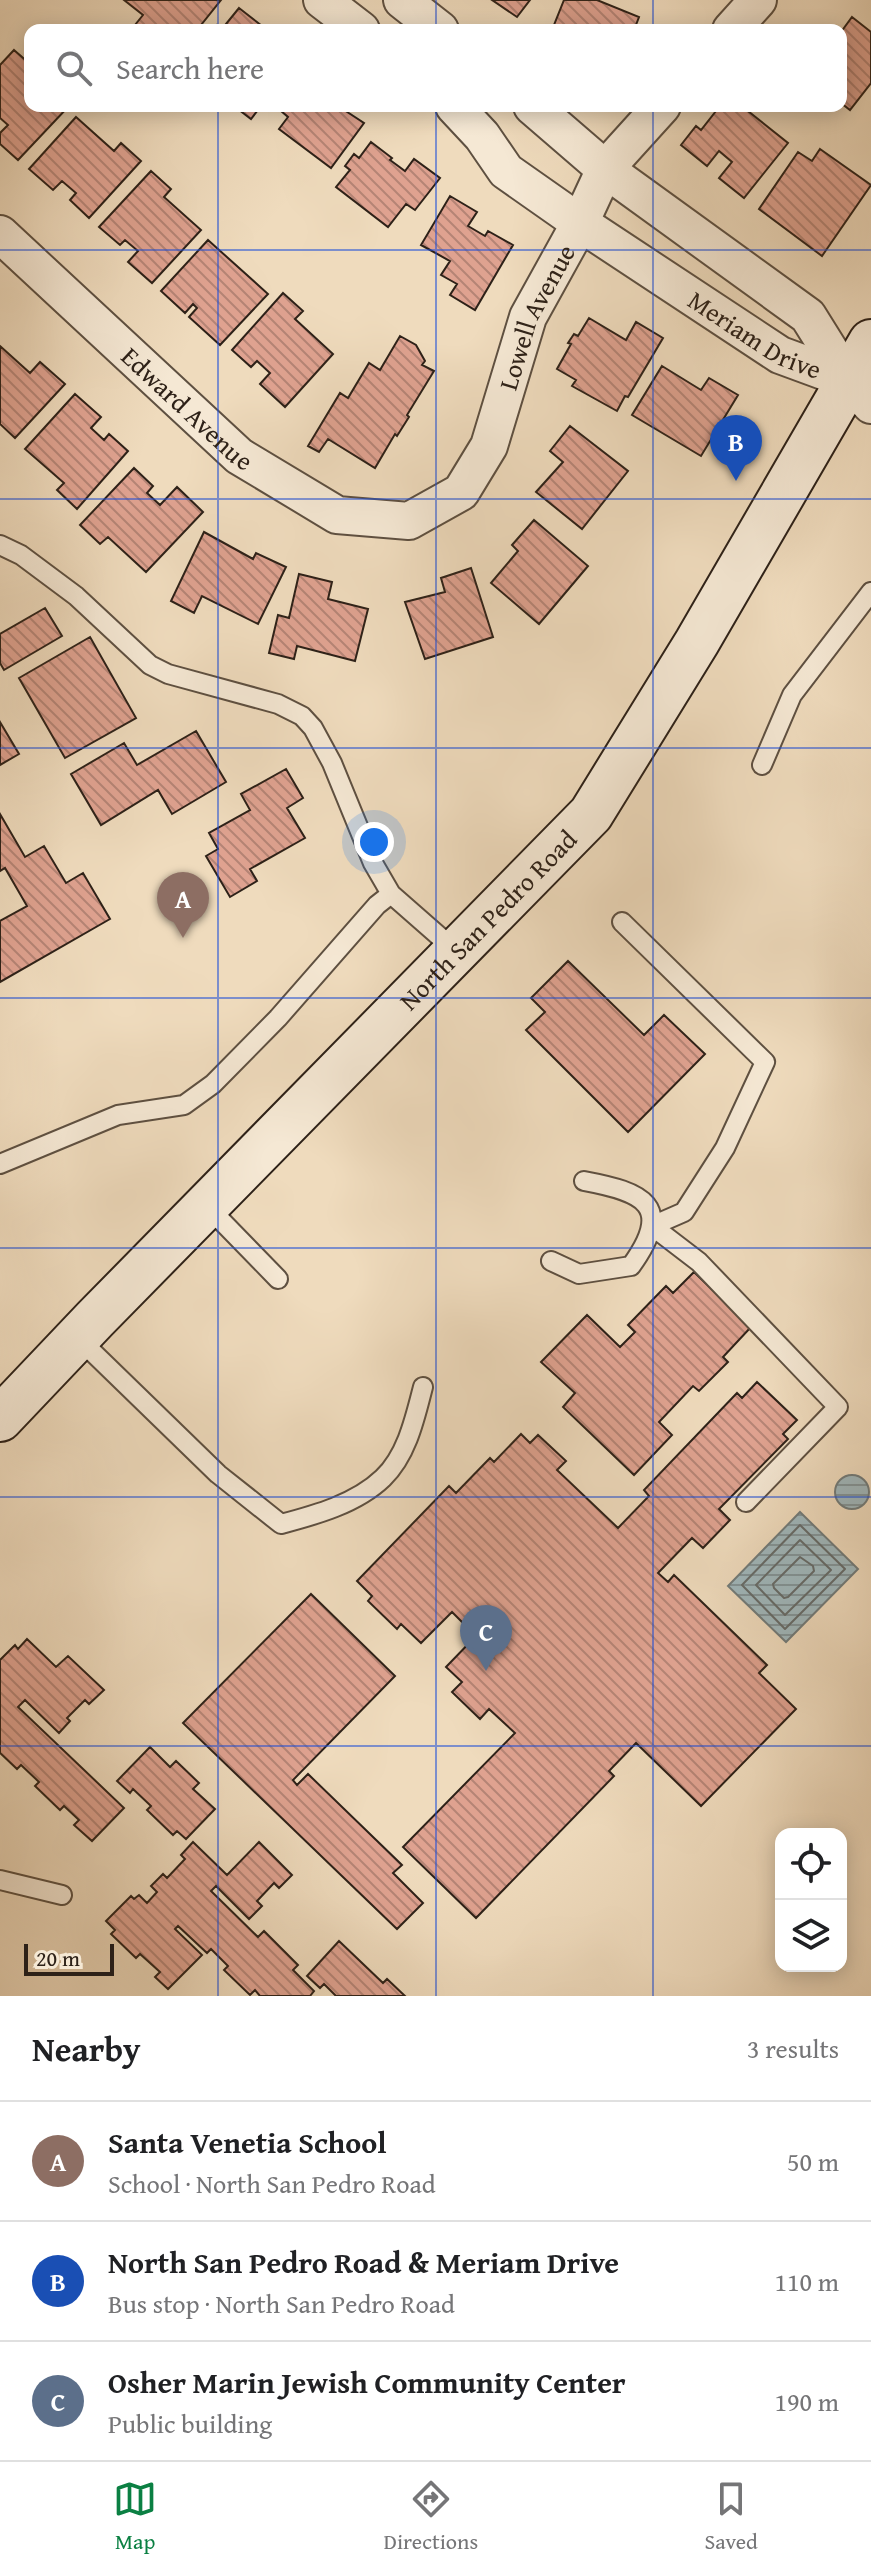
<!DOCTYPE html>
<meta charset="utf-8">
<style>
body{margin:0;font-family:"Gentium Book Plus",serif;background:#f6f6f6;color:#202124}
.controls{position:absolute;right:24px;bottom:24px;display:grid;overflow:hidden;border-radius:16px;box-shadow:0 4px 20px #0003}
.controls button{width:72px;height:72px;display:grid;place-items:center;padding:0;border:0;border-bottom:2px solid #e0e0e0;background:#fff;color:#202124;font:40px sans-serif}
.scale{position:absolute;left:24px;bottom:20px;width:90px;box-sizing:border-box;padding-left:8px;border:4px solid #2d2118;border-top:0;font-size:22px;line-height:28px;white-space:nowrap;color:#2d2118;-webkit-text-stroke:6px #f5e8d4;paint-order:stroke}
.you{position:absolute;left:374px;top:842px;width:28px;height:28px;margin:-20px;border:6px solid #fff;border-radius:50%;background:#1a73e8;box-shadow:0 0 0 12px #1a73e833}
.badge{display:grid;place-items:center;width:52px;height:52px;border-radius:50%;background:#0b8043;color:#fff;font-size:26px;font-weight:700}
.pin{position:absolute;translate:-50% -66px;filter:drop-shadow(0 2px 4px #0008)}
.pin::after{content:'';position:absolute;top:42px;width:28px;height:24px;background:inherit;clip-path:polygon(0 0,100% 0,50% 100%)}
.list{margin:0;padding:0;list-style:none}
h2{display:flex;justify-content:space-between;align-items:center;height:104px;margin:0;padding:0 32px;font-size:34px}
h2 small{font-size:26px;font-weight:400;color:#757577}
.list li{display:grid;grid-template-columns:52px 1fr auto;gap:24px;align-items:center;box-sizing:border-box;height:120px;padding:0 32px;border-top:2px solid #e0e0e0}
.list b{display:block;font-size:30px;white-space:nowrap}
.list p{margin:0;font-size:26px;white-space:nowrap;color:#757577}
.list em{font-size:26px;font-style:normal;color:#757577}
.icon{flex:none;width:44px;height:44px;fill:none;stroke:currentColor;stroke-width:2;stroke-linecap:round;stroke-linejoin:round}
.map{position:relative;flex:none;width:871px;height:1996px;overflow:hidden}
.search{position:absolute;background:#fff;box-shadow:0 4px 20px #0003;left:24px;right:24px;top:24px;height:88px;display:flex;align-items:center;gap:20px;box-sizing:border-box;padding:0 28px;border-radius:16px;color:#757577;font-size:30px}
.sheet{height:464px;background:#fff}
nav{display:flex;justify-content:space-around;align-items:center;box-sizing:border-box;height:112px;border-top:2px solid #e0e0e0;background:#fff;font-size:22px;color:#757577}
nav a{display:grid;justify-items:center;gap:4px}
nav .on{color:#0b8043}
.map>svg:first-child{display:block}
.water{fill:url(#water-rules);stroke:#727c7b;stroke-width:2}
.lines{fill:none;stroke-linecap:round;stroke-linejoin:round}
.shore{stroke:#666c6a;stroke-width:2}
.building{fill:url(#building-back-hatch);stroke:#2d2118;stroke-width:2}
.lane-casing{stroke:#5e5041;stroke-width:22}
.street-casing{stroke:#5e5041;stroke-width:40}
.secondary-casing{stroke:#2d2118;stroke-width:48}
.lane{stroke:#f5e8d4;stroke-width:18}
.street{stroke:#f5e8d4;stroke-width:36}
.secondary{stroke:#f5e8d4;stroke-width:44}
.grid{fill:none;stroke:#1d4ed8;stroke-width:2;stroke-opacity:0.55}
.labels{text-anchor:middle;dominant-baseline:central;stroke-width:7;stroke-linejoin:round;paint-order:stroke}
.street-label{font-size:26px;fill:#2d2118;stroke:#f5e8d4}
</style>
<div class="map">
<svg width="871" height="1996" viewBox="0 0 871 1996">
<defs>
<pattern id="water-rules" width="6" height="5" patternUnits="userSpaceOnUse" patternTransform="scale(2)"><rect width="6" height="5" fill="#a0b8bd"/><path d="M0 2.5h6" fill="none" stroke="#839599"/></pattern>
<pattern id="building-back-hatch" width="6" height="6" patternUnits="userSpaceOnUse" patternTransform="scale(2)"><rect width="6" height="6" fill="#dfa290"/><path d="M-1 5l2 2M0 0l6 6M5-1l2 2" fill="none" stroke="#b58475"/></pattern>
</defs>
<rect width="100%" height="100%" fill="#efdbbd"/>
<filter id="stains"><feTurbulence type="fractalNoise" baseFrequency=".0025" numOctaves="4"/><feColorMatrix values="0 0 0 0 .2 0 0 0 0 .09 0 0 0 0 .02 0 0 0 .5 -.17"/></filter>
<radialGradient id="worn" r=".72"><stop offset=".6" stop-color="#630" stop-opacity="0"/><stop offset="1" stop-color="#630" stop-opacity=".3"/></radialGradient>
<path class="water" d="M835 1492a17 17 0 1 1 34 0a17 17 0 1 1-34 0Z
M800,1512l58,57 -72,73 -58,-56z"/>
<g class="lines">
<path class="shore" d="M800,1525l45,44 -60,60 -43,-44z
M800,1540l31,30 -46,45 -29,-30z
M800,1557l13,9 1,5 -26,26 -4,1 -10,-10 -1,-4z"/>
</g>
<path class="building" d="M124,0h97l-24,30h-66l12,-15z
M492,0h38l-13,17z
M564,0h33l42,17 -5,13h-82z
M239,8l27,21 -53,1 4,-5 5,4z
M852,17l19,15v51l-21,27 -9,-7v-71z
M14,50l16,14v42h39l-51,54 -18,-16v-11l8,-8 -8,-7v-53z
M234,106h27l-10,13z
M283,106h55l26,17 -33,45 -52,-39 9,-12 -8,-7z
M720,106h32l-4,5 40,32 -44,55 -25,-20 13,-16 -13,-11 -12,15 -26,-21 15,-19 5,4z
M76,117l38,34 7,-8 20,18 -52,57 -19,-18 6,-7 -14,-12 -9,9 -24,-21z
M371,142l21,16 -2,2 15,11 9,-12 26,19 -25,32 -9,-6 -18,23 -52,-40 14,-17 -5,-4 9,-12 5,4z
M820,149l51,36 -49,71 -63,-47 39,-57 14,9z
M151,171l20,18 -7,8 37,33 -49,53 -24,-21 10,-11 -13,-11 -5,5 -21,-18z
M450,196l27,16 -9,14 17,10 3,-5 25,14 -38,65 -25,-15 7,-11 -16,-9 9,-14 -29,-16z
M208,240l60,54 -48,51 -31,-28 8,-9 -4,-4 -8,9 -24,-22z
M283,293l20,18 -8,8 38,35 -48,53 -25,-23 10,-11 -13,-12 -6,6 -19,-17z
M589,318l37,22 10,-18 27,16 -35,59 -3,-1 -8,15 -45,-25 4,-6 -19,-11 14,-25 -3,-1 6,-9 4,2z
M400,336l16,9 9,16 -3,4 12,6 -27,44 2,2 -12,19 -2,-2 -20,34 -47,-29 -9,13 -11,-6 32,-53 8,5 21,-35 11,7z
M0,346l30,27 10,-11 25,22 -50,54 -15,-14z
M662,366l39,24 8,-12 29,17 -37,61 -69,-41z
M75,394l26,23 -10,11 13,12 5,-6 19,17 -51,58 -20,-19 7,-7 -39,-34z
M570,426l58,45 -46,58 -46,-37 27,-30 -13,-11z
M134,468l19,18 -6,7 13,12 17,-18 26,25 -57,60 -38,-35 -8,7 -20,-19z
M534,520l54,46 -49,58 -48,-41 27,-32 -6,-6z
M204,532l49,27 3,-6 30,14 -28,57 -56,-28 -8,17 -23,-12z
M471,568l22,69 -68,22 -20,-57 40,-10 -4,-14z
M299,574l33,8 -4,17 40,10 -13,52 -58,-15 -3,13 -25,-6 9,-38 11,3z
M45,608l17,28 -58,34 -4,-7v-29z
M90,637l46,81 -71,40 -46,-80z
M0,722l19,32 -19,11z
M196,731l30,51 -54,32 -14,-24 -57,35 -30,-51 53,-31 13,22z
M286,769l17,29 -16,10 18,30 -55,31 7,12 -27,16 -24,-41 12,-7 -9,-16 41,-23 -9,-16z
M0,814l25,43 19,-11 22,37 17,-10 27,46 -110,63v-61l27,-15 -22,-38 -5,3z
M568,961l76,74 20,-20 41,39 -77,78 -102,-102 19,-18 -14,-14z
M694,1272l57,55 -28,30 5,5 -29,29 -6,-5 -34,36 13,13 -38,40 -71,-68 12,-14 -34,-31 46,-47 33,32 15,-15 -7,-7 38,-39 7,7z
M757,1382l40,38 -14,14 5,5 -69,70 11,11 -27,28 -11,-10 -34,35 10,9 6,-7 93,90 -8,8 37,36 -95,97 -65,-63 -27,28 5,5 -138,142 -73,-71 112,-114 -26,-24 -9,10 -28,-27 10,-10 -16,-15 30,-31 -24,-24 -31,31 -20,-19 -4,5 -29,-28 4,-5 -15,-15 92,-95 7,7 34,-35 4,4 27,-28 9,9 8,-8 28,26 -9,9 61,58 31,-32 -5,-6 93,-97 5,5z
M311,1594l84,82 -102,104 4,5 11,-11 94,91 -9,8 30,30 -26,26 -214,-206z
M27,1639l29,28 12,-11 36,34 -15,14 -4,-4 -18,18 3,3 -11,12 -34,-33 -7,7 106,101 -32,33 -18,-16 5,-5 -15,-14 -4,4 -25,-24 4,-4 -18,-17 -4,4 -17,-16v-93l15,-15 3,4z
M150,1747l20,20 6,-6 23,22 -6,6 22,20 -29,30 -9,-8 -4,4 -26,-25 4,-4 -18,-17 -3,4 -13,-12z
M193,1842l34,33 32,-33 33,33 -13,13 -5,-5 -17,18 5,5 -13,13 -33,-33 -5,5 47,46 6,-6 34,34 -5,5 21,21 -4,5h-50l-5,-6 -5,5 -26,-25 4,-4 -17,-17 -4,4 -29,-27 -3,3 27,26 -34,34 -13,-12 5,-5 -20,-18 -4,4 -25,-24 4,-4 -9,-9 25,-25 3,3 5,-4 8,8 10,-11 -6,-6 12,-12 4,4 18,-19 -4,-4z
M339,1941l44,42 4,-4 18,17h-69l-12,-12 -4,4 -13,-12z"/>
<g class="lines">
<g class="lane-casing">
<path id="lane" d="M0,545l21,10 55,41 74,69 18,9 110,30 24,12 11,12 19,35 41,100 18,31 65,57
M762,765l30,-70 79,-103
M622,922l143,140 -40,86 -41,64 -32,14 47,36 139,145 -92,95
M0,1164l118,-49 66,-10 29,-21 65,-66 99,-113 14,-11
M206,1205l72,74
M551,1261l28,13 52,-8c44,-61 12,-74 -47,-85
M77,1337l141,137 63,50c34,-9 75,-20 102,-46 24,-23 32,-60 40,-91
M0,1880l62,15"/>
</g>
<g class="street-casing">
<g id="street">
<path d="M322,0l39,30"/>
<path d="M402,0l38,30"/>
<path d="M731,30l27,-30"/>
<path id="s1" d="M454,106l28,30 24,35 74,52 200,132 68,25"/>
<path d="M532,106l73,63 203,147 40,64 23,25"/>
<path id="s2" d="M0,234l239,222 98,59 72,6 52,-29 28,-46 39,-129 52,-94 25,-54 57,-63"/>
</g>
</g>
<g class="secondary-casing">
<g id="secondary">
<path id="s3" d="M0,1419l95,-100 496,-505 106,-172 174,-300"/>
</g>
</g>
<use href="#lane" class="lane"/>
<use href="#street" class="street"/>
<use href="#secondary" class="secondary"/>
</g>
<path class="grid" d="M218,0v30M436,0v30M653,0v30M218,106v1890M436,106v1890M653,106v1890M0,250h871M0,499h871M0,748h871M0,998h871M0,1248h871M0,1497h871M0,1746h871"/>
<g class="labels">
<g class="street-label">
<text stroke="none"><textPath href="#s2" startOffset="764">Lowell Avenue</textPath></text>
<text stroke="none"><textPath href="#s1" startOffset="382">Meriam Drive</textPath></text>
<text stroke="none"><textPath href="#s2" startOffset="256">Edward Avenue</textPath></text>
<text stroke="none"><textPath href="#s3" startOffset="698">North San Pedro Road</textPath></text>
</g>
</g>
<rect width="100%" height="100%" filter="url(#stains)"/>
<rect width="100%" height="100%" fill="url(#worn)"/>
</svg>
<div class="controls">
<button><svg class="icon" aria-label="locate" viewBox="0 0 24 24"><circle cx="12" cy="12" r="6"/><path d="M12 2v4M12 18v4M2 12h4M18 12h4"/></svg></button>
<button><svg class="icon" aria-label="layers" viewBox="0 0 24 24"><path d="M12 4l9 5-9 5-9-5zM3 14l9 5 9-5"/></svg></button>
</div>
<div class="scale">20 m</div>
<div class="you"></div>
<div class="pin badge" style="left:183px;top:938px;background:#8d6e63">A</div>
<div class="pin badge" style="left:736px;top:481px;background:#1a4fb4">B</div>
<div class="pin badge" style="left:486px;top:1671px;background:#5c6f8a">C</div>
<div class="search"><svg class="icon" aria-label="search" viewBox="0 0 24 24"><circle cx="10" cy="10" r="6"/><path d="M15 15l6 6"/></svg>Search here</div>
</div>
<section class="sheet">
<h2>Nearby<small>3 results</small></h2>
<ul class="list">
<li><span class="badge" style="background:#8d6e63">A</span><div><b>Santa Venetia School</b><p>School · North San Pedro Road</p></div><em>50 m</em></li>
<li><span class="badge" style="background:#1a4fb4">B</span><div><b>North San Pedro Road &amp; Meriam Drive</b><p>Bus stop · North San Pedro Road</p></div><em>110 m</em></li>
<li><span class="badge" style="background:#5c6f8a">C</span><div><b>Osher Marin Jewish Community Center</b><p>Public building</p></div><em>190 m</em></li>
</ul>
</section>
<nav>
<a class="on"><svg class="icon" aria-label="map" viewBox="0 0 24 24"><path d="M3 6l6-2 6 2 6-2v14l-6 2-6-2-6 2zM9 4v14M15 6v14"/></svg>Map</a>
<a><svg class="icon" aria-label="directions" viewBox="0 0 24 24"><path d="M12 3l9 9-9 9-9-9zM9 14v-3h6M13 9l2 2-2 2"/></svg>Directions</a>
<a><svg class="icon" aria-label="saved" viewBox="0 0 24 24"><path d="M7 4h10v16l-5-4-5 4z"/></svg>Saved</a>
</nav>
